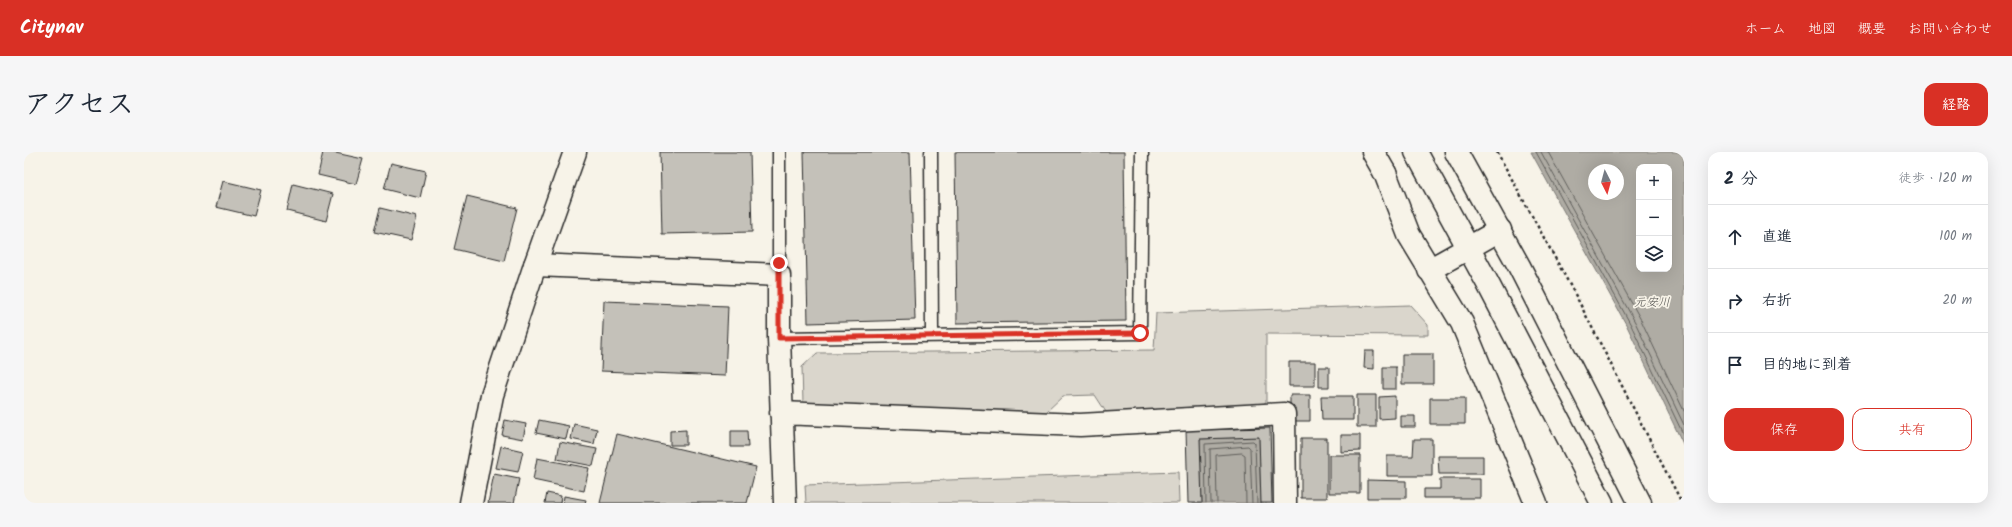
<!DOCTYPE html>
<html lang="ja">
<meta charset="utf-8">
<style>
body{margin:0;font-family:Kalam,"Klee One",sans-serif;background:#f6f6f7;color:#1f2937}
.controls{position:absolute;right:12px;top:12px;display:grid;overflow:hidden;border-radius:8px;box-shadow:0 4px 16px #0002}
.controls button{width:36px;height:36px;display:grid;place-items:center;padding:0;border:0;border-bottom:1px solid #e0e1e3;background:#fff;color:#1f2937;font:20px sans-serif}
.compass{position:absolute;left:1564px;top:12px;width:36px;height:36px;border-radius:50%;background:#fff;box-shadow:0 4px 16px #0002;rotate:174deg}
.stop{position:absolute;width:12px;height:12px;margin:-9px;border:3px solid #d93025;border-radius:50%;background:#fff}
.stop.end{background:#d93025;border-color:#fff;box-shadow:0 1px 4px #0008}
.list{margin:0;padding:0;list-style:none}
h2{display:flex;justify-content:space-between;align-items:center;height:52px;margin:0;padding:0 16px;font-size:17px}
h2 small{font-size:13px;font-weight:400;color:#747a83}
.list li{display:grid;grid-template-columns:26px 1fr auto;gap:12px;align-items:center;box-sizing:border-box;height:64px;padding:0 16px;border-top:1px solid #e0e1e3}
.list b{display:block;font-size:15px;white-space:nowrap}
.list em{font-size:13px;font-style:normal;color:#747a83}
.actions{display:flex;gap:8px;padding:12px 16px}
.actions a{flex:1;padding:9px 0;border:1px solid #d93025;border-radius:12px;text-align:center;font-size:14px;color:#d93025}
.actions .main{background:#d93025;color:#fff}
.icon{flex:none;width:22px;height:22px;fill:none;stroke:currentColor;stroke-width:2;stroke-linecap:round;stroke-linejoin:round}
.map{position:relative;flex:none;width:1660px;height:351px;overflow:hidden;border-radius:12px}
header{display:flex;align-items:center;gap:24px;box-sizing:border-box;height:56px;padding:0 20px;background:#d93025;color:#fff}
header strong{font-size:19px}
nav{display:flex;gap:22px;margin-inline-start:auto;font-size:14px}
.intro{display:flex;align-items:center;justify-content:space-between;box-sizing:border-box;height:96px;padding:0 24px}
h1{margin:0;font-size:28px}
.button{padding:10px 18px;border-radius:12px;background:#d93025;color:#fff;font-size:14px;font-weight:700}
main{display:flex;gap:24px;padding:0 24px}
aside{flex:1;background:#fff;border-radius:12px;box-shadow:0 4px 16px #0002}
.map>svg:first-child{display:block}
.green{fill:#dad6cc;stroke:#82807c}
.water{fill:#afaca4;stroke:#7a7874;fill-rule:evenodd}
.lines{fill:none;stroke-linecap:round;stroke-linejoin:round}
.shore{stroke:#605f5b;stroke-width:1}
.building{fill:#c4c1b9;stroke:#2b2b2b}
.service-casing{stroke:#2b2b2b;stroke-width:15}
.minor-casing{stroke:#2b2b2b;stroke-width:25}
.tertiary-casing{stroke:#2b2b2b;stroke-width:25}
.path{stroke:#2b2b2b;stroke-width:2.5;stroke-dasharray:3 3;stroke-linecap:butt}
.service{stroke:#f7f3e8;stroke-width:12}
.minor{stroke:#f7f3e8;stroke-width:22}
.tertiary{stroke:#f7f3e8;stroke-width:22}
.route{stroke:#d93025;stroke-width:5}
.labels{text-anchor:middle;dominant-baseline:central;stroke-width:3.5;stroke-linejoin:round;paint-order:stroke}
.water-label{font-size:12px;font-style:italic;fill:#53524f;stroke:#f7f3e8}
</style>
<header>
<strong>Citynav</strong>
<nav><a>ホーム</a><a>地図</a><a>概要</a><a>お問い合わせ</a></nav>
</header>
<div class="intro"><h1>アクセス</h1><a class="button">経路</a></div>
<main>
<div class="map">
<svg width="1660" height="351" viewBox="0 0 1660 351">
<rect width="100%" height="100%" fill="#f7f3e8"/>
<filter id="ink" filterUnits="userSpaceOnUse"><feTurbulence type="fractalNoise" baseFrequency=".025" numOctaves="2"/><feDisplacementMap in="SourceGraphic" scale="8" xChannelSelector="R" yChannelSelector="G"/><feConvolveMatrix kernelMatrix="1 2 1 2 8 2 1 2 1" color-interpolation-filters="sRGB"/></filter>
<g filter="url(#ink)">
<path class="green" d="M1386,153l18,20v10l-162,-1v68l-10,6 -150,4 -11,-17 -32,1 -17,16 -234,-3 -9,-6 -1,-36 15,-14 337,-3 2,-37z
M1154,320l1,31h-373l-1,-18z"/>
<path class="water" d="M1507,0h153v294l-57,-120zM1615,15h30v102h-30zM1570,18h24v24h-24z
M1235,285l2,66h-59l-2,-64z"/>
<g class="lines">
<path class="shore" d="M1512,0l95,173 53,111
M1517,0l94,170 49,103
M1524,0l93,168 43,91
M1182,351l-1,-59 48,-3 2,2 2,60
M1187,351l-1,-54 38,-3 2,2 2,55
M1193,351l-1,-48 26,-2 3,2 1,48"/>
</g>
<path class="building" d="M299,0h8l32,7 -7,25 -38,-9z
M636,0h90l2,80 -90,2z
M780,0h106l5,168 -107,3z
M931,0h169l2,169 -169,2z
M367,11l35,8 -6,27 -36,-9z
M199,29l38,9 -7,26 -38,-9z
M269,32l40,10 -7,27 -39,-10z
M443,44l50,12 -13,53 -50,-12z
M356,56l37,9 -6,23 -37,-8z
M580,149l124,5 -3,70 -124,-5z
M1341,199h9v18l-10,-1z
M1378,202h31v30h-31z
M1265,210h26v24h-26z
M1295,215h10v20h-10z
M1359,215h13v22h-13z
M1266,243h20v26h-20z
M1333,243h19v32h-19z
M1297,244h32v24h-31z
M1371,244v22l-16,1v-22z
M1406,246h35v26h-35z
M1377,264h14v11h-14z
M481,268l21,4 -3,15 -21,-4z
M515,268l30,6 -3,13 -30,-6z
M550,272l23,5 -3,15 -23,-5z
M1246,276l2,75h-11l-2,-66 -59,2 2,64h-14l-2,-73z
M662,278v15h-16v-14z
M707,279h16l1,16h-17z
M593,282l139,33 -9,36h-147z
M1317,283h19v16l-19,1z
M1277,286h26v60h-26z
M1390,287h18v37h-45v-20h26z
M536,290l37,7 -4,17 -36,-7z
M477,294l22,5 -5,21 -22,-4z
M1305,303h31v38h-31z
M1414,304h45v18h-44z
M513,306l52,10 -5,23 -51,-11z
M470,322l25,5 -5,24h-26z
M1416,327h40v19h-56v-9h16z
M1343,328l39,1v17h-39z
M523,341l14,3 -1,7h-15z
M540,344l22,4 -1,3h-22z"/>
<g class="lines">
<g class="service-casing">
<path id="service" d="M907,0l1,183
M755,123v-123
M755,186l361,-5 2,-181"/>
</g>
<g class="minor-casing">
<path id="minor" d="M1361,21l24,62 53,88 74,180
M511,113l244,10v63l6,165
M1405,118l71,-40
M757,261l299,12 204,-11 1,89"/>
</g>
<g class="tertiary-casing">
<path id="tertiary" d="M1349,0l12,21
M1392,0l71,130 115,221
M1432,0l63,114 121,237
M447,351l21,-108 43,-130 40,-113"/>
</g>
<path class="path" d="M1473,0l80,146 105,205"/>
<use href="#service" class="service"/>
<use href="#minor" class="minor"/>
<use href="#tertiary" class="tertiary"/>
</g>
</g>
<g class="lines" filter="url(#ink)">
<path class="route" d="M755,111v75l361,-5"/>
</g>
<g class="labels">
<g class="water-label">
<text x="1628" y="150">元安川</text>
</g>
</g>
</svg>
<div class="controls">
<button>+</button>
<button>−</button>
<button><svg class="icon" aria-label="layers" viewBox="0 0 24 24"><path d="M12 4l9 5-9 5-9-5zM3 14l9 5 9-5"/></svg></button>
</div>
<svg class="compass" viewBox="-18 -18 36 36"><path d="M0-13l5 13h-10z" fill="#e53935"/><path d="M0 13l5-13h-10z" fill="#747a83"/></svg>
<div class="stop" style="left:1116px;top:181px"></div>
<div class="stop end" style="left:755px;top:111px"></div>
</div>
<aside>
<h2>2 分<small>徒歩 · 120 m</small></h2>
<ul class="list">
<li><svg class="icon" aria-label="ahead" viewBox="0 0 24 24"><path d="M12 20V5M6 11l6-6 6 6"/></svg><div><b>直進</b></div><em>100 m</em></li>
<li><svg class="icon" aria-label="right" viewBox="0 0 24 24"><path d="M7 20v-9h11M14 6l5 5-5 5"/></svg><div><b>右折</b></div><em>20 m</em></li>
<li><svg class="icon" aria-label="arrive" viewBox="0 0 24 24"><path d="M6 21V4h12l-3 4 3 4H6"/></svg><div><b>目的地に到着</b></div></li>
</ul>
<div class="actions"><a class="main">保存</a><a>共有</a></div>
</aside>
</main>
